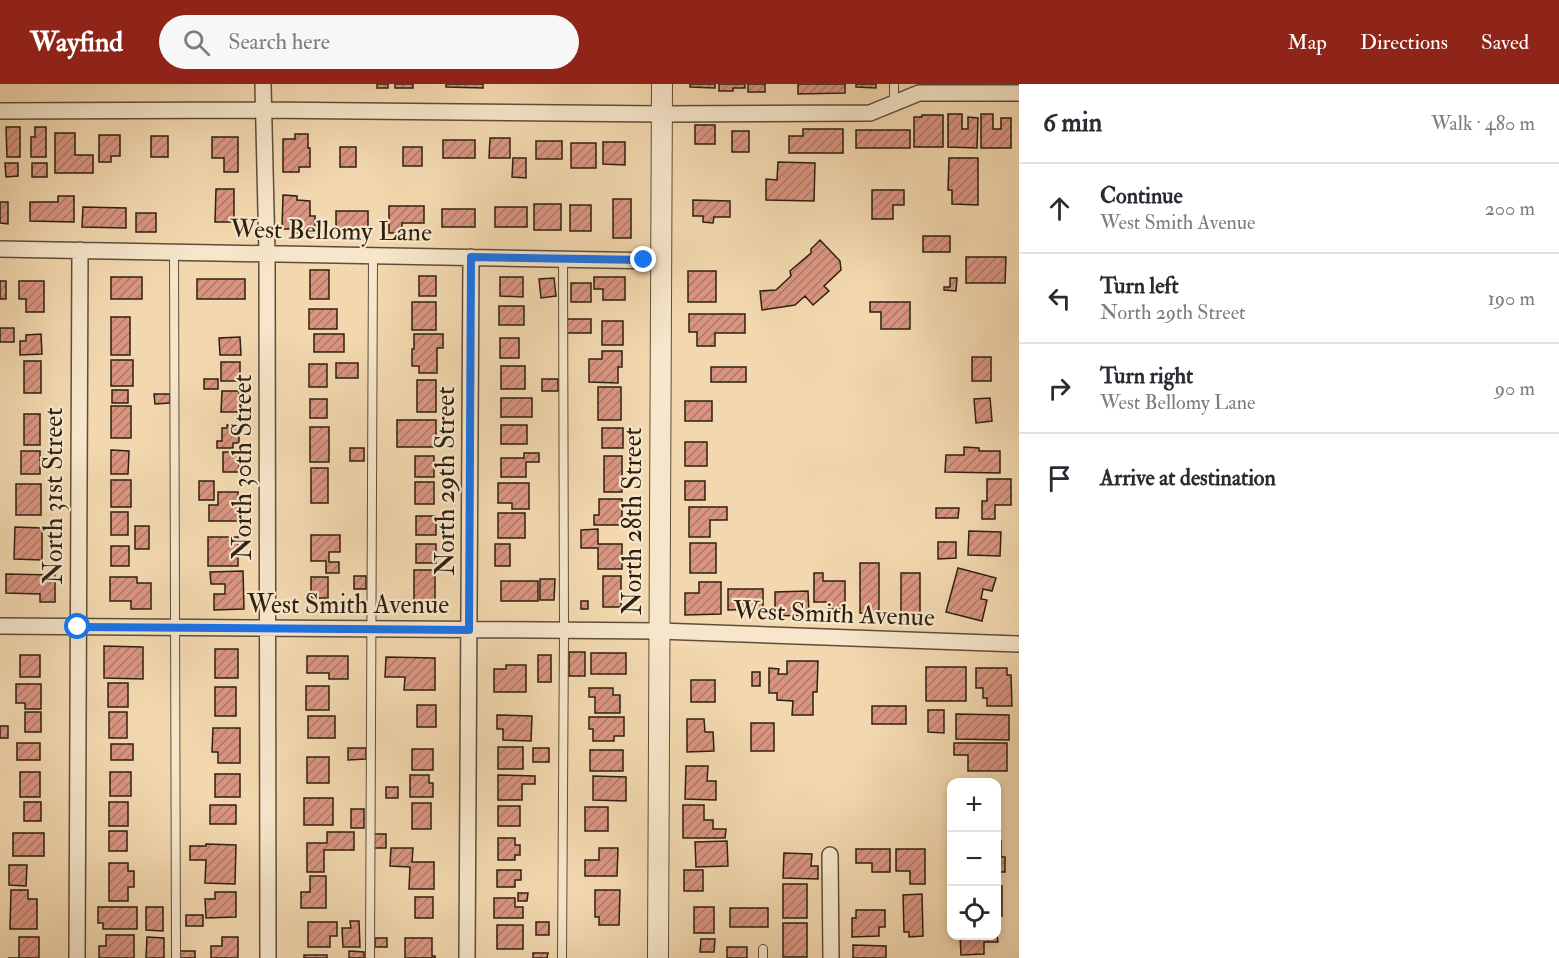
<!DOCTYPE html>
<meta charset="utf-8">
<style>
body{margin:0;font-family:"IM FELL Double Pica",serif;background:#f7f7f7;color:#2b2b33}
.controls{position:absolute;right:18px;bottom:18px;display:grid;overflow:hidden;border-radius:12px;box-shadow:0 3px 9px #0003}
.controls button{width:54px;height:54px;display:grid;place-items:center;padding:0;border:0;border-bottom:2px solid #e1e1e2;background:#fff;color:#2b2b33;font:30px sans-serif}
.stop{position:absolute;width:18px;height:18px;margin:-14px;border:4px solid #1a73e8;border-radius:50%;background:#fff}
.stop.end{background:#1a73e8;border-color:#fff;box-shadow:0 2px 6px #0008}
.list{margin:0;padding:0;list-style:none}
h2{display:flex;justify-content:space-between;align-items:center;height:78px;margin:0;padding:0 24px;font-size:26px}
h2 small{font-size:20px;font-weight:400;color:#7c7c81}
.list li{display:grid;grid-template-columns:39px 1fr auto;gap:18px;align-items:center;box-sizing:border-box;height:90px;padding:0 24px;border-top:2px solid #e1e1e2}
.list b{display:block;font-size:22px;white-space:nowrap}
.list p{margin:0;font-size:20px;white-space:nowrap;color:#7c7c81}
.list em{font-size:20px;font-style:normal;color:#7c7c81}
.icon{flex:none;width:33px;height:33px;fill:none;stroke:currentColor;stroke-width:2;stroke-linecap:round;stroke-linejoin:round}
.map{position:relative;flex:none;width:1019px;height:874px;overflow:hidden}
header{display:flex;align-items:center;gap:36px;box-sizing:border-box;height:84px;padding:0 30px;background:#8f2418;color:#fff}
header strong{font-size:28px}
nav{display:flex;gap:33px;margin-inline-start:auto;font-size:21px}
.search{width:420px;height:54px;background:#f7f7f7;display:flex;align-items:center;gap:15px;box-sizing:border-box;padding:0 21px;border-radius:33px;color:#7c7c81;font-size:22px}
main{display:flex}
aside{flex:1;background:#fff}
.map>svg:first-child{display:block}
.building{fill:url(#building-hatch);stroke:#2d2010;stroke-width:1.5}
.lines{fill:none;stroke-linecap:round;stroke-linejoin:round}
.service-casing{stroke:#5e4e38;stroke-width:10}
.minor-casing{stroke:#5e4e38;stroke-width:18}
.tertiary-casing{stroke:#5e4e38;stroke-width:22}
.service{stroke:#f7e6cb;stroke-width:8}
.minor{stroke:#f7e6cb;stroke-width:15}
.tertiary{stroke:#f7e6cb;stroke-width:20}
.route{stroke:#1a73e8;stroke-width:8}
.labels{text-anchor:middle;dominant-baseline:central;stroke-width:4.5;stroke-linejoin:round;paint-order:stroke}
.street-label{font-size:26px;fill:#2d2010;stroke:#f7e6cb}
</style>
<header>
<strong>Wayfind</strong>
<div class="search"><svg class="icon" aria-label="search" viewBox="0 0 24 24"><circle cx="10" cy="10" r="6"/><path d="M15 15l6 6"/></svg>Search here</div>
<nav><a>Map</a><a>Directions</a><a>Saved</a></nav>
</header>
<main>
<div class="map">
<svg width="1019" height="874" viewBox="0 0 1019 874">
<defs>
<pattern id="building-hatch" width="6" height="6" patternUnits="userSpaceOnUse" patternTransform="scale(1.5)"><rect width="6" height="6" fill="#da9581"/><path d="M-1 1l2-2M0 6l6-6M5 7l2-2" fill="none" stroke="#b17968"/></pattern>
</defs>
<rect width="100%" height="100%" fill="#f3d8af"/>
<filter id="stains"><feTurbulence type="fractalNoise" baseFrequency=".00333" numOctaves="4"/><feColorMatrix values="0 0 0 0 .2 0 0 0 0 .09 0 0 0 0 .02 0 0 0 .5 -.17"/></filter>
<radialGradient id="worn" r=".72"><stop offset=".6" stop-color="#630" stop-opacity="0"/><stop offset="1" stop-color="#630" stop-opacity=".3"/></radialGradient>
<path class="building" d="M377,0h11v4h-11z
M395,0h18v4h-18z
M446,0h37v4l-37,-1z
M690,0h25v4l-25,-1z
M719,0h26v4h-12v3h-14z
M748,0h17v8h-17z
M798,0h47v9l-47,1z
M856,0h20v4l-20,-1z
M948,30h14v15h6v-12l10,1 -1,30 -29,-1z
M981,30h12v15h8v-11h10v30h-30z
M922,31h21v32h-29v-30h8z
M695,41h20v19h-20z
M6,43h14v30h-13z
M35,43h11v30h-15v-20h4z
M803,45h40v24h-54v-17h14z
M856,46h54v18h-54z
M732,47h17v21h-17z
M55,49h20v22h18v18h-38z
M295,50h13v14h2v19h-11v5h-16v-33h12z
M99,51h21v21h-9v6h-12z
M151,52h17v21h-17z
M212,53h26v35h-14v-14h-12z
M490,54h20v20h-21z
M443,56h32v18h-32z
M536,57h26v18h-26z
M603,58h22v23l-22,-1z
M571,59h25v25h-25z
M340,63h16v20h-16z
M403,63h19v19h-19z
M513,74h13v20l-14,-1z
M949,74h29v47l-26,-1v-14h-4z
M778,78l37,1 -1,38 -48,-1v-21l11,1z
M5,79h13v13l-12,1z
M32,79h15v14h-15z
M216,105h18v33h-19z
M872,106h32v15h-11v14h-21z
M283,111l14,1v4l13,1v15h5v17h-21v-4h-12z
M58,112h16v26l-44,-1v-19h28z
M613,115h18v39h-18z
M693,116l37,1v16h-16l-1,6 -10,-1v-6h-10z
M0,118h8v22l-8,-1z
M534,120h27v26h-27z
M570,121h21v26h-21z
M389,122h35v17h-22v10h-13z
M83,123l43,1v20l-44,-1z
M495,123h32v20h-32z
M442,125h33v18h-33z
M336,127h32v18h-32z
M136,129h20v19h-20z
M923,152h27v16h-27z
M820,156l20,21 1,9 -17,16 5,5 -16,14 -8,-9 -10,9 -33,5 -2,-19 16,-1 15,-14 -1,-5 21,-18v-4z
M966,173h40l-1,26h-39z
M310,186h19v29h-19z
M688,187h28v31h-28z
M419,192h17v20h-17z
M111,193h31v22h-31z
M500,193h23v20l-23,-1z
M594,193h31v23h-22v-11h-9z
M554,194l2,18 -15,2 -2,-19z
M950,194h7l-1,13 -12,-1v-3h6z
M197,195h48v20h-48z
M0,197h6v18h-6z
M19,197h25v31h-18v-13h-7z
M571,199h20v19h-20z
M412,218h24v28h-24z
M870,218h40v27h-29v-17h-11z
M499,222h25v19h-25z
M309,225h28v20h-28z
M689,230h56v19h-30v13h-18v-14h-8z
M111,233h19v38h-19z
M566,235h25v14h-25z
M602,237h21v24h-21z
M0,244h14v14h-14z
M41,250l1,20 -22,1v-14h6v-6z
M314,250h30v18h-30z
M414,250h29v14h-6v25h-18v-7h-7v-17h2z
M240,253l1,18h-21l-1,-17z
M500,254h19v20h-19z
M602,267h20v16h-4v16l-29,-1v-23h13z
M972,273h19v24h-19z
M111,276h22v26h-22z
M24,277h17v32h-17z
M221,278h19v19h-19z
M336,279h22v15h-22z
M309,280h18v23h-18z
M501,282h24v23h-24z
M711,283h35v15h-35z
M204,295h14v10h-14z
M542,295h16v12h-16z
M417,296h19v32h-19z
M598,303h23v33h-23z
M112,306h16v13h-16z
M222,307h17v21h-18z
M154,310h16v9l-15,1z
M501,314h31v19h-31z
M990,314l2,23 -16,2 -2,-24z
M310,315h17v19h-17z
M685,317h27v20h-27z
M111,322h20v32h-20z
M24,330h16v31h-16z
M397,336h39v27h-39z
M227,341h12v18h-6v5h-16v-7h5v-13h5z
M501,341h26v19h-26z
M310,343h19v35h-19z
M602,344h21v20h-21z
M685,358h22v24h-22z
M964,363l15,1v3h21v22l-55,-1 1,-17h18z
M350,364h14v13h-14z
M111,366l18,1 -1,23h-17z
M21,367h19v23h-19z
M223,368h16v20h-16z
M524,369h15v9h-13v15h-25v-19h23z
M415,372h19v21h-19z
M604,372h18v36h-18z
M311,384h17v35h-17z
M987,395h24v26h-16v14h-13v-18h5z
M111,396h20v27h-20z
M199,397h15v19h-15z
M685,397h20v19h-20z
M415,398h19v22h-19z
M498,399h31v26h-17v-6h-14z
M16,400h25v31h-25z
M218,408h20v29h-29v-16h9z
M599,415h23v26h-28v-10h5z
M689,423h38v13h-17v17h-21z
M936,424h23l-1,10h-22z
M111,428h17v23h-17z
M498,429h27v25h-27z
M416,432h20v19h-20z
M135,442h14v23h-14z
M15,443l27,1v32l-28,-1z
M598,445v15h24v25h-24v-21h-17v-18z
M969,447l32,1 -1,24 -32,-1z
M311,451h29v17h-11v10h10v11h-13v-12h-15z
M208,453h30v29h-30z
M938,458h18v16l-18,1z
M690,459h26v30h-26z
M416,460h20v19h-20z
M495,460h15v22h-15z
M111,462h18v20h-18z
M860,479h19v50h-19z
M958,484l38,10 -4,13 -9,-2 -2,10 6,1 -5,21 -36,-9z
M414,486h21v32h-21z
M243,487l1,38 -30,1v-16h11v-10h-14l-1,-12z
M814,489h9v8h22v28h-16v-7h-15z
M901,489h19v50h-19z
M6,490l49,1v27h-15v-8l-34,-1z
M354,492h12v13h-12z
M603,492h18v31h-18z
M110,493h27v6h14v26h-20v-8h-21z
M311,493h17v21h-17z
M540,495h15l-1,21h-14z
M501,497h37v20h-37z
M699,498h22v32l-36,1v-22h14z
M728,505h35v20l-35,1z
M808,507l1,24 -34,1v-24z
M581,517h7v8h-7z
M104,562l39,1v32l-39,-1z
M215,565h23v29h-23z
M569,568h16v24h-16z
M591,569h35v21h-35z
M20,571h20v22h-20z
M538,571h13v27h-13z
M307,572h41v23h-19v-6h-22z
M386,573l49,1v32h-31l1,-13h-20z
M787,577h31l-1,31h-4v23h-21l1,-14 -16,-1v-7h-8v-25l10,1 -1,5h9z
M506,581h20v27h-32v-23h12z
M926,583h40v34h-40z
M976,584h31v7h4l1,31h-25v-8h-4v-10h-7z
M752,588h8v14h-8z
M691,596h24v22h-24z
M108,599h20v24h-20z
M16,600h25v25h-16v-6h-9z
M306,602h23v24h-23z
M215,603h21v29h-21z
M589,604h24v7h7v18h-25v-16h-6z
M417,621h19v22h-19z
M872,622h34v18h-34z
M928,626h16v23l-16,-1z
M25,628h16v20h-16z
M109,628h18v26h-18z
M956,630l53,1v25l-53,-1z
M497,631l35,1 -1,25 -28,-1v-11h-6z
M308,632h27v22h-27z
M589,633h35v19h-10v5h-21v-12h-4z
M687,635h17l1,13h8l1,19 -27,1z
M751,639h23v28h-23z
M0,642h8v12h-8z
M213,644h27v35h-22v-11h-6z
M17,659h23v17h-23z
M954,659h53v28h-39v-16h-14z
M111,660h22v16h-22z
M498,663h25v22h-25z
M348,664h18v11l-18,1z
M533,664h16v14h-16z
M412,665h21v21h-21z
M590,666h33v21h-33z
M307,673h22v26h-22z
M686,682h22l-1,15h9v19l-31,-1z
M20,688h20v25h-20z
M110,688h21v24h-21z
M215,690h25v23h-25z
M410,691h19v8h4v14h-23z
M498,691l37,1v8h-13v16h-24z
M593,692l33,1v24l-33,-1z
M386,703h12v11h-12z
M304,714h29v27h-29z
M24,718h17v19h-17z
M109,718h19v24h-19z
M412,719h19v26h-19z
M210,721h26v19h-26z
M683,721h21v15h9v9h13l-1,9h-42z
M498,722h22v20h-22z
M585,723h23v24h-23z
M351,725h13v19h-13z
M109,747h18v20h-18z
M327,748h27v18h-30v22h-17v-29h20z
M13,749h31v23h-31z
M373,750h13v14h-13z
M498,754h17v7h5v10h-5v5h-17z
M727,757l1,25 -32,1 -1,-25z
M996,757h5v16h4v15h-9z
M206,760l30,1 -1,39 -30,-1 1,-23h-16v-14h16z
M391,764h22l-1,14h22v27h-25l1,-22 -20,-1z
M599,764h19l-1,28h-32v-16h14z
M856,765h34v23h-18v-9h-16z
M896,765h29v35h-15v-13h-14z
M784,769l28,1 -1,12h7v13l-35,-1z
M109,779h19v8h6v16h-6v14h-19z
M9,781h18l-1,21 -17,-1z
M497,786h24v10h-6v7h-18z
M684,786h19v21h-19z
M310,792h16v32h-25v-16h9z
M783,800h24v34h-24z
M996,802h6v30h-6z
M11,806h17v9h9v30h-27z
M595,806h25l-1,35h-20v-8h-4z
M215,808h21v25l-30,1 -1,-19h10z
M518,809h10l-1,8h-9z
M922,810l1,42 -14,1v-5h-5l-1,-37z
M415,813h18v21h-18z
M494,814h21v9h8v11h-29z
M98,823h39v22h-34v-6h-5z
M146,823h17v24l-17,-1z
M694,823h20v26h-20z
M730,824h38v19h-38z
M856,826h29v17h-6v9l-27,1v-19h4z
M186,831h17v11h-17z
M350,837h9l1,26h-17l-1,-19h9z
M308,838h29v14h-7v11h-22z
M536,838h13v13h-13z
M783,839h24v34h-24z
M497,841h26v24h-26z
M996,843l2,15h-14v12l-23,1 -1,-19h36z
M106,851h28v23h-35v-12h7z
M19,853h20v21h-31h11z
M147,853l17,1v20h-18z
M222,853h16v21h-27v-12h11z
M375,854h12v9h-12z
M405,854h27v18h3v2h-30z
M701,855h14l-1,13h-14z
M853,861l33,1v12h-33z
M727,863h20v11h-20z
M179,867h16v7h-16z
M349,867l15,1v6h-15z
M533,869h15l-1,5h-14z
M304,871h23v3h-23z"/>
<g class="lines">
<g class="service-casing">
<path id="service" d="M894,20v-20
M174,168l2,706
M370,874l3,-703
M562,874l2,-327 -1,-372
M763,874v-9"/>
</g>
<g class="minor-casing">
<path id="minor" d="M263,0l4,170 1,704
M0,27l263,-1 399,4 208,-1 49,-20h100
M0,165l661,12
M0,542l659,5 360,13
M830,771l1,103
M77,874l3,-708
M467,874l4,-701"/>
</g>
<g class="tertiary-casing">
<path id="tertiary" d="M658,874l4,-874"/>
</g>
<use href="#service" class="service"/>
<use href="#minor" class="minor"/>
<use href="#tertiary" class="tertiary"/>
</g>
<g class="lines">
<path class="route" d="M78,543l391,3 2,-373 173,3"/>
</g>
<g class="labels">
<g class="street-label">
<text transform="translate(331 147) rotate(1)">West Bellomy Lane</text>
<text transform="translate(243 383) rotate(-90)">North 30th Street</text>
<text transform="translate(446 397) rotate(-90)">North 29th Street</text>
<text transform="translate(54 412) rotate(-90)">North 31st Street</text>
<text transform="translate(633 437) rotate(-90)">North 28th Street</text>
<text x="348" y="521">West Smith Avenue</text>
<text transform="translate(834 530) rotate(2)">West Smith Avenue</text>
</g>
</g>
<rect width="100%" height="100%" filter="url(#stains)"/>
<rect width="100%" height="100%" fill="url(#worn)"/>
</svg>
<div class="controls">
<button>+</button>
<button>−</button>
<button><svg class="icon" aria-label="locate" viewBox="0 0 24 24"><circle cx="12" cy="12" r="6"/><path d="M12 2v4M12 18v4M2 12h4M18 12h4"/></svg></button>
</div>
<div class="stop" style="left:78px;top:543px"></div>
<div class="stop end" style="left:644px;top:176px"></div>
</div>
<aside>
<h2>6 min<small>Walk · 480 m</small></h2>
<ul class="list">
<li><svg class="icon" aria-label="ahead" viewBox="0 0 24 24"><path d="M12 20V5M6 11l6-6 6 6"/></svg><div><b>Continue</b><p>West Smith Avenue</p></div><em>200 m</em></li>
<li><svg class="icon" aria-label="left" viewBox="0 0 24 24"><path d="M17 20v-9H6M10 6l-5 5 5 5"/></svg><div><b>Turn left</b><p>North 29th Street</p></div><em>190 m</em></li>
<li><svg class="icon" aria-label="right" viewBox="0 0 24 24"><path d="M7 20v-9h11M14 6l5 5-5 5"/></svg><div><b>Turn right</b><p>West Bellomy Lane</p></div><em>90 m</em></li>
<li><svg class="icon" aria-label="arrive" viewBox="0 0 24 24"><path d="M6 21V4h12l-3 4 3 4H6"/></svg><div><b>Arrive at destination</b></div></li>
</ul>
</aside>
</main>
